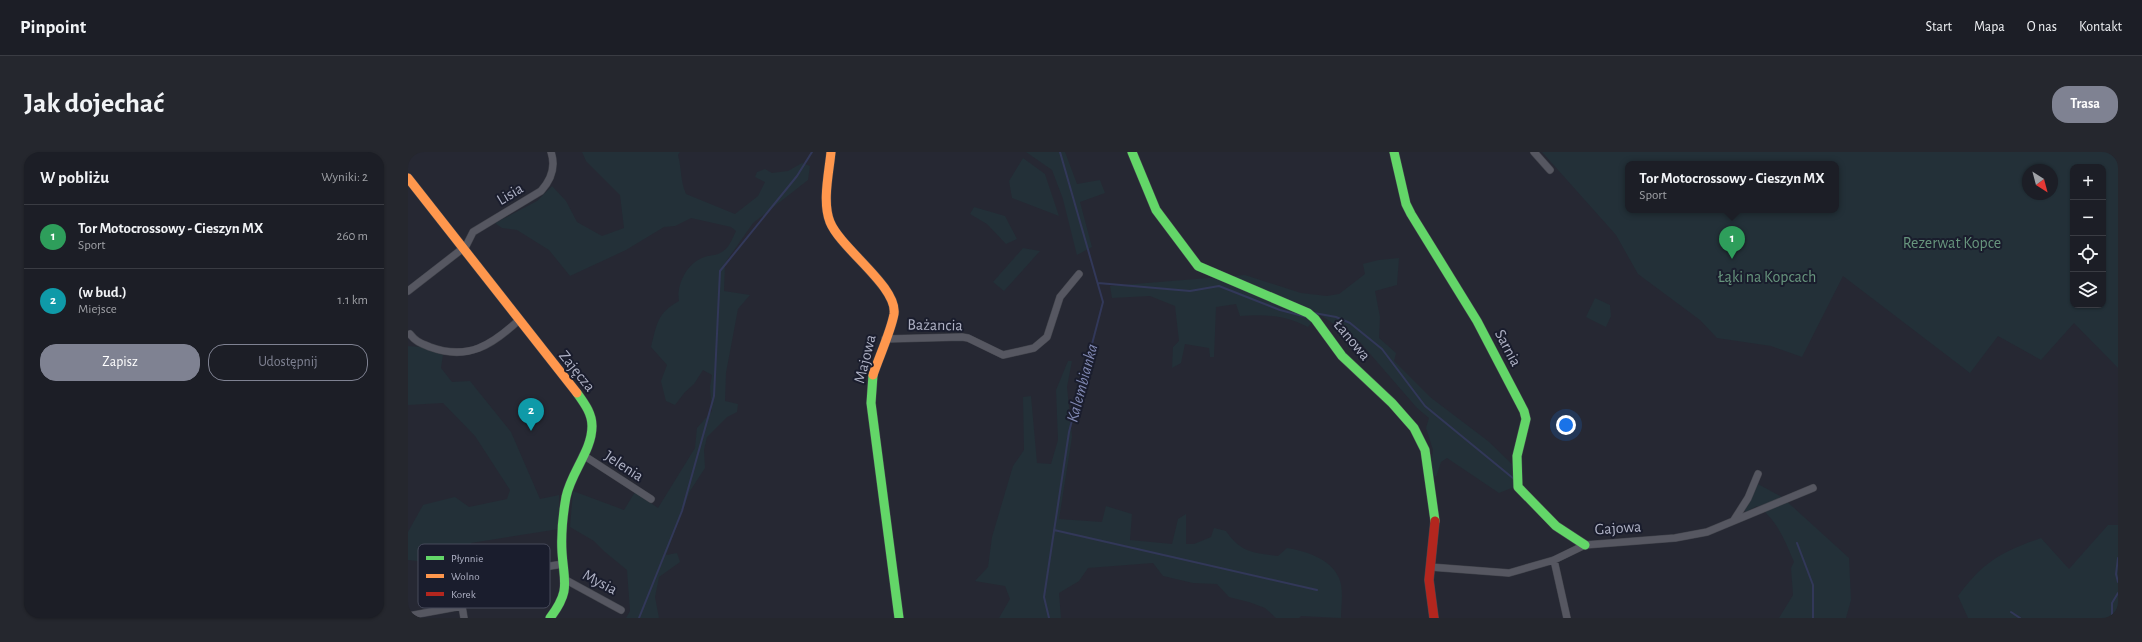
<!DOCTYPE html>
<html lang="pl">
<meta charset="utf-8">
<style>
body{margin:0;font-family:"Alegreya Sans",sans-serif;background:#25272e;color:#f1f3f6}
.controls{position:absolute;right:12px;top:12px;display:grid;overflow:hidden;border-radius:8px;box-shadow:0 1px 3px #0004}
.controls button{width:36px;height:36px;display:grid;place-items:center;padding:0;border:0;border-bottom:1px solid #3a3c43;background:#1c1e26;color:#f1f3f6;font:20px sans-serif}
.compass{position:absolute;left:1614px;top:12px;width:36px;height:36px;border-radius:50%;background:#1c1e26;box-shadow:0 1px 3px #0004;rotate:144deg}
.you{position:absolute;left:1158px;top:273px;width:14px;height:14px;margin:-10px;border:3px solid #fff;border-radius:50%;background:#1a73e8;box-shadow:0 0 0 6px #1a73e833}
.badge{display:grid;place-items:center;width:26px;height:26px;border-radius:50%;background:#7f8292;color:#fff;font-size:13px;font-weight:700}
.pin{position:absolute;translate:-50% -33px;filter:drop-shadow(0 1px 2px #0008)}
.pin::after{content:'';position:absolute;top:21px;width:14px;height:12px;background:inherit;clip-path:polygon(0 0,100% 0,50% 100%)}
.popup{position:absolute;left:1217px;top:9px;width:214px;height:52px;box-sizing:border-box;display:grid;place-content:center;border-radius:8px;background:#1c1e26;filter:drop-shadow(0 1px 3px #0005);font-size:13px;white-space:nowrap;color:#a0a2a7}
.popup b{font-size:15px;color:#f1f3f6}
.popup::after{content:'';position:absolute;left:50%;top:100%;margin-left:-8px;border:8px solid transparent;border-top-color:#1c1e26}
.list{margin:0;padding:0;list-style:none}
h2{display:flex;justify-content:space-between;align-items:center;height:52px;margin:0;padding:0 16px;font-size:17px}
h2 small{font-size:13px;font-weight:400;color:#a0a2a7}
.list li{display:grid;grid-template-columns:26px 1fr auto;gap:12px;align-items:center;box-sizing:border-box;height:64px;padding:0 16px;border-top:1px solid #3a3c43}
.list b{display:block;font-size:15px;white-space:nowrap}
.list p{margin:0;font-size:13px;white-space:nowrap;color:#a0a2a7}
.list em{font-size:13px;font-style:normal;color:#a0a2a7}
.actions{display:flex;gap:8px;padding:12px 16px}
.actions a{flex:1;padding:9px 0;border:1px solid #7f8292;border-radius:16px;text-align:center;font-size:14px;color:#7f8292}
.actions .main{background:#7f8292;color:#fff}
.icon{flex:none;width:22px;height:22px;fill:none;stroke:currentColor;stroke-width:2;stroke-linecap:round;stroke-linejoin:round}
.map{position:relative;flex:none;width:1710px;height:466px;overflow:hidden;border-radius:16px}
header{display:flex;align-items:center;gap:24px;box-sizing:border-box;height:56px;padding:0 20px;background:#1c1e26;border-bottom:1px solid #3a3c43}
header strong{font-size:19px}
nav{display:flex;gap:22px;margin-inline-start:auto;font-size:14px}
.intro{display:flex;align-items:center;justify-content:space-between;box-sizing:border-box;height:96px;padding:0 24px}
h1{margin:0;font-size:28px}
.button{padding:10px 18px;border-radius:16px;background:#7f8292;color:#fff;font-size:14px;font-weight:700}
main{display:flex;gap:24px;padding:0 24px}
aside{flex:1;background:#1c1e26;border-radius:16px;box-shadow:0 1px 3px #0004}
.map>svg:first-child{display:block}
.green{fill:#233038;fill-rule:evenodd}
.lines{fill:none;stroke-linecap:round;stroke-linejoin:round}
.stream{stroke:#323859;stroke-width:2}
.street-casing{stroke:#42444c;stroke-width:8}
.fast-casing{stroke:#42444c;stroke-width:10}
.slow-casing{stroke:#42444c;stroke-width:10}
.jam-casing{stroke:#42444c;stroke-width:10}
.street{stroke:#565761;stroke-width:7}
.fast{stroke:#63d668;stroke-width:9}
.slow{stroke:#ff974d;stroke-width:9}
.jam{stroke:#b3261e;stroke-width:9}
.labels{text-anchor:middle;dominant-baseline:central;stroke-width:4;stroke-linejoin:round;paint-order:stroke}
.street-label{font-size:16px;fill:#afb2c5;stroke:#1a1d2d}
.park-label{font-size:16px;fill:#67957d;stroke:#1a1d2d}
.water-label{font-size:17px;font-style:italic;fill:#7f87b1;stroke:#1a1d2d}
.key{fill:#1a1d2d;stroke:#474a5b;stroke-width:1}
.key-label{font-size:11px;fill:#afb2c5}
</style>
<header>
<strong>Pinpoint</strong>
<nav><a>Start</a><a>Mapa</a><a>O nas</a><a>Kontakt</a></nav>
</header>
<div class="intro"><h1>Jak dojechać</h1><a class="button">Trasa</a></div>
<main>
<aside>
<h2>W pobliżu<small>Wyniki: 2</small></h2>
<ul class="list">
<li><span class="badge" style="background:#2e9e5b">1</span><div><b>Tor Motocrossowy - Cieszyn MX</b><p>Sport</p></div><em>260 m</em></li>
<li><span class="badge" style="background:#0f9aa8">2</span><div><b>(w bud.)</b><p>Miejsce</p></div><em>1.1 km</em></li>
</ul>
<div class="actions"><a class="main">Zapisz</a><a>Udostępnij</a></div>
</aside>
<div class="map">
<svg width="1710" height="466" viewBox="0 0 1710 466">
<rect width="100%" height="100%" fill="#262833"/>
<path class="green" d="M174,0h98l-2,3c4,15 2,25 8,39l49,20 23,-18 7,-14 -10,-5 2,-5 8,-3 7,4 16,-2 14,-8 8,3 -2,14 -55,43 -28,40 -1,28 26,4 -12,14 -12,64 -1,28 13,3 -1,8 -10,5 -20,20 -3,13 1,18 -15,23 -24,64 11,-2 3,9 -21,15 -4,20 4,21h-33l4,-7 -3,-41 -22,-18 -11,-11 -24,-14 3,-36 51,19 11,-18 23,16 37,-60 2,-20 15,-17 -2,-24 2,-12 -9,-5 -9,14 -9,8 -10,13 -9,-4 -5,-20 6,-16 -16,-18c6,-23 6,-34 28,-46 -3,-16 8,-37 23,-43 6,-3 13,-2 18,-5 9,-4 12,-14 16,-22l-5,-4 -40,-9 -16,8 -11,1 -38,23 -56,26 -21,-26 -32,-20 -15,-2 -7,-5 42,-22 15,-15 14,15 11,21 25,14 22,-8 -4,-33 -34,-34z
M618,0h39l12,32 23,-4 5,13 -25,9 12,45 -15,8 -14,-56 -11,-29z
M1134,0h576v216l-44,-45 -33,37 -43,-24 -28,37 -127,-97 -41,81 -31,-11 -54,-8 -17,-18 -62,-46 -22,-39zM1220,12h208v46h-208zM1665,15h30v138h-30zM1620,18h24v24h-24z
M615,6l22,16 14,42 -47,-18 -3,-17z
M566,55l31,9 12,23 -11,5 -19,-20 -17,-10z
M615,96l17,3 -36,40 -11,-9z
M991,106l-2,27 -22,6 5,26 -1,21 17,15 -2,8 36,36 58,44 25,24 1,22 -15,6 -52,-35 -6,4 -5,15 -6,-4 3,-23 -7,-22 3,-10 -12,-10 -58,-67 -40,-27 -11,13c-23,-12 -43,-13 -68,-11l-4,-12 -20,3 -2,50h-4l-1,-9 -24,-4 -4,19 -9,5 1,-21 6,-6 -4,-35 -25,-10 -38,2 -2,-12 135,-11 56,18 26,3 12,-2 26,-20 -2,-10 16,-4z
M1187,146l15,7 1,11 -5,11 -20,-10z
M0,194l13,1 22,8 -2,13 11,14 18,-1 41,51 29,67 19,-4v34l-88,14v10l-45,9 -18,-2v-28l15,-27 32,-8 14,10 38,-8 3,-9 -35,-54 -32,-33 -35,2z
M660,209h4l-5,26 5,50 -13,82 43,3 4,-16 26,8 -2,26 42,4 6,-25 8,-5v30h8l17,-7 3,-9 12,3c15,22 28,22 52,25l9,-8c18,3 43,10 52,30 5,11 2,28 2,40l-40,-2 -2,2h-23l-11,-10 -16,-6 -20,-5 -12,-13 -24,-1 -30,-7 -10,-13 -65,5 -9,13 -20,12 2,25h-62l11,-19 -5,-13 -30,-5 13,-14 4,-30 21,-71 11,-16 -1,-53 8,-1 6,67 14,1 7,-24 -2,-50z
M1350,332l24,13 67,61 2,42 -5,18h-67l14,-23 -2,-27 3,-6c-9,-21 -17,-43 -37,-56l-11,6 -3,-3z
M1700,373h10v93h-150l-10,-22c26,-35 43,-44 83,-58l28,31z"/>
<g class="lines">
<path class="stream" d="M690,131l92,8 29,-5 61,24 27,7
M906,161l22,4 14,6 32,26 43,57 89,73
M646,378l263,60
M1389,391l16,42v33
M1710,406l-2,16 2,8
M1603,460l9,6
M231,466l43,-107 32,-115 6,-125 77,-95 15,-24
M641,466l-5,-21 25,-165 34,-130 -43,-150
M1704,466v-15l6,-10"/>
<g class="street-casing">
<path id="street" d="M1126,0l16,18
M0,139l58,-45 7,-14 68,-41c10,-11 15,-24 10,-39
M2,182c6,8 11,9 20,13 38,14 62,-2 89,-27
M477,187l77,-2 6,1 35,17 31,-7 13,-11 13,-40 19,-23
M175,303l68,44
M1326,368l14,-22 10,-24
M1146,408l13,58
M1022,415l79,6 45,-13 31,-15 90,-7 32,-6 106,-44
M158,428l55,30
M54,454l2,12
M0,464l54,-10 17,-16 40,-8 25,-15 19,-3"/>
</g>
<g class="fast-casing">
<path id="fast" d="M724,0l24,58 42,56 110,47 7,6 27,37 50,47 22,25 11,22 10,71
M986,0l12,52 5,10 66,107 47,90 2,8 -9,37 1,31 38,39 29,19
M465,223l-2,28 28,215
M142,466c21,-28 14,-35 12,-66 -1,-17 1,-38 4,-55 5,-25 26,-46 26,-71 0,-13 -8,-23 -15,-33"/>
</g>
<g class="slow-casing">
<path id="slow" d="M423,0c-2,21 -9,50 -1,70 11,27 68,65 64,92 -3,17 -15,43 -21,61
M0,26l169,215"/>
</g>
<g class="jam-casing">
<path id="jam" d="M1026,466l-5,-38 6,-59"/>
</g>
<use href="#street" class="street"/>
<use href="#fast" class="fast"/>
<use href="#slow" class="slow"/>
<use href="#jam" class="jam"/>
</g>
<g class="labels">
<g class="street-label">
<text transform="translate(102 42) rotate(-31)">Lisia</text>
<text transform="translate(527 173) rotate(1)">Bażancia</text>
<text transform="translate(944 188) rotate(50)">Łanowa</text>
<text transform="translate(1100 196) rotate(62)">Sarnia</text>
<text transform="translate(457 207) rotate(-76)">Majowa</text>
<text transform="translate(169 219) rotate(51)">Zajęcza</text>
<text transform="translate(216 314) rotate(33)">Jelenia</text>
<text transform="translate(1210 376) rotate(-4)">Gajowa</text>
<text transform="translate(192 430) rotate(28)">Mysia</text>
</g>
<g class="park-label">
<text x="1544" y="91">Rezerwat Kopce</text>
<text x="1359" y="125">Łąki na Kopcach</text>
</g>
<g class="water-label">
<text transform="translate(674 231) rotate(-75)">Kalembianka</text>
</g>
</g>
<rect x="10" y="392" width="132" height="64" rx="6" class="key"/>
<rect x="18" y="404" width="18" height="4" fill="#63d668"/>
<rect x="18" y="422" width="18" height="4" fill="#ff974d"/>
<rect x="18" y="440" width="18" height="4" fill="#b3261e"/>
<g class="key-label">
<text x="43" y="410">Płynnie</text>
<text x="43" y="428">Wolno</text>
<text x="43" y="446">Korek</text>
</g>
</svg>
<div class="controls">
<button>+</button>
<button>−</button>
<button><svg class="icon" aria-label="locate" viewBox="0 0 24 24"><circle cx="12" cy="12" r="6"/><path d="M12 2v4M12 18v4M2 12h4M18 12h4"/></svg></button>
<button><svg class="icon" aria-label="layers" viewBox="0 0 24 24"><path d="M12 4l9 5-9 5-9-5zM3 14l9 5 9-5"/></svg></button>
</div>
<svg class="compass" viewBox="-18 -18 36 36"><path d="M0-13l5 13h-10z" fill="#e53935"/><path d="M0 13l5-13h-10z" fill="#a0a2a7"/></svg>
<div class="you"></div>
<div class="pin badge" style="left:1324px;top:107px;background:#2e9e5b">1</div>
<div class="popup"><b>Tor Motocrossowy - Cieszyn MX</b>Sport</div>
<div class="pin badge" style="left:123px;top:279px;background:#0f9aa8">2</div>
</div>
</main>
